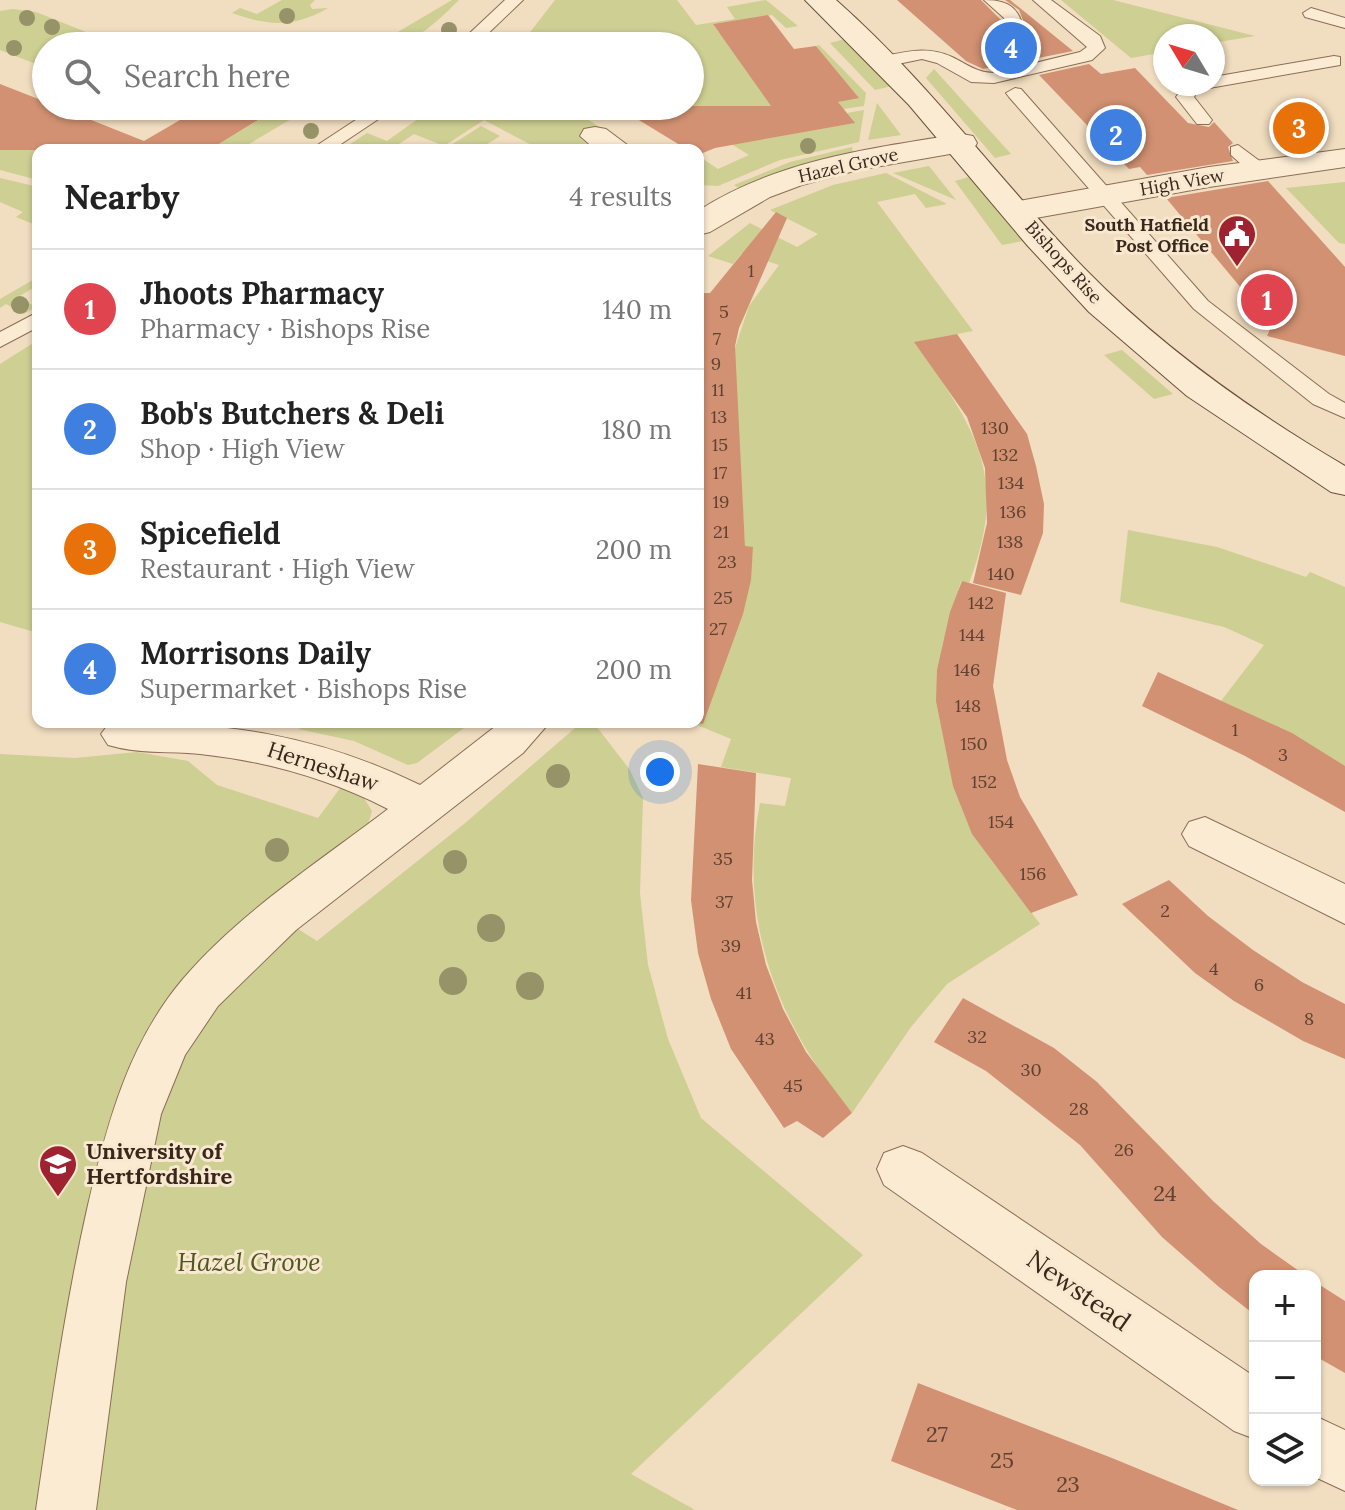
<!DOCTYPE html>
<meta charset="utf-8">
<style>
body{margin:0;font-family:Lora,serif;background:#f6f6f6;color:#222}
.controls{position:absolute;right:24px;bottom:24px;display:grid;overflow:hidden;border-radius:16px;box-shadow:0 2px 6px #0004}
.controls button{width:72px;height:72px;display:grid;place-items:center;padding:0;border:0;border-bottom:2px solid #e0e0e0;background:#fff;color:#222;font:40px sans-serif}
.compass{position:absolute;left:1153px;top:24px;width:72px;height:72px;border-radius:50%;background:#fff;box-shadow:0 2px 6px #0004;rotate:308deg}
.you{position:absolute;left:660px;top:772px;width:28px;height:28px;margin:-20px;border:6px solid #fff;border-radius:50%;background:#1a73e8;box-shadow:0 0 0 12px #1a73e833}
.badge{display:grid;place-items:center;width:52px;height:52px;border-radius:50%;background:#7c3aed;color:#fff;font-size:26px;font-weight:700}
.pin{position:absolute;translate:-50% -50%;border:4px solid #fff;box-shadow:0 2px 8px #0006}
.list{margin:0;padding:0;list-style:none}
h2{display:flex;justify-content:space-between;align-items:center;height:104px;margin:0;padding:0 32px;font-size:34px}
h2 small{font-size:26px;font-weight:400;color:#767676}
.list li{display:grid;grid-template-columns:52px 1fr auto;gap:24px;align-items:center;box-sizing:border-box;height:120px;padding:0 32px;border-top:2px solid #e0e0e0}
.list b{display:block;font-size:30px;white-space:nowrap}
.list p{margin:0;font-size:26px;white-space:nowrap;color:#767676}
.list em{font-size:26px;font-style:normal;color:#767676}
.icon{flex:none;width:44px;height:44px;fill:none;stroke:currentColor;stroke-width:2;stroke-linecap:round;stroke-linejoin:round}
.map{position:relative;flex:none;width:1345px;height:1510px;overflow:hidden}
.search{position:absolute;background:#fff;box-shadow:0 2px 6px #0004;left:32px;top:32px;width:672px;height:88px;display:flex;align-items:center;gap:20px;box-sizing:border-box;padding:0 28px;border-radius:44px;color:#767676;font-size:30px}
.panel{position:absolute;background:#fff;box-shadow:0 2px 6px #0004;left:32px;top:144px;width:672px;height:584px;border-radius:16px}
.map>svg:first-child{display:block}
.green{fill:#cecf92}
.building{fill:#d29172}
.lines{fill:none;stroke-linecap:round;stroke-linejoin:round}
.lane-casing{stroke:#8b6d56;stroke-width:2}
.street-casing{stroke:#8b6d56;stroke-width:2}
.secondary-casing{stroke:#6c4e39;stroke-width:2}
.lane{fill:#fbebd3;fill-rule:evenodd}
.street{fill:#fbebd3;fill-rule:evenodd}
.secondary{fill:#fbebd3;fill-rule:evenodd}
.tree{fill:#979368}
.labels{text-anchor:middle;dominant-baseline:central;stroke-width:6;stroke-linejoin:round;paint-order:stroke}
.far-street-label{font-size:18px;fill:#39271c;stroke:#f8e8cf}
.far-poi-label{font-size:18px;font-weight:bold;fill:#39271c;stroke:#f8e8cf;text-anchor:end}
.number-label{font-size:18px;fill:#5f4232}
.street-label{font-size:22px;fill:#39271c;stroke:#f8e8cf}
.poi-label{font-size:22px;font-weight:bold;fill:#39271c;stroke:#f8e8cf;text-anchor:start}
.near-number-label{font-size:22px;fill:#5f4232}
.near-park-label{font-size:26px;font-style:italic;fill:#4e5721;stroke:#f8e8cf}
.near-street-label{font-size:26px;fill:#39271c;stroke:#f8e8cf}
</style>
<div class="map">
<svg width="1345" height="1510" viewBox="0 0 1345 1510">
<rect width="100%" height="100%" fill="#f1ddbf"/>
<path class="green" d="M282,0h33l-5,5 2,4 16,-1c-34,20 -60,18 -96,5l8,-5 17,6z
M452,0h7c-17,17 -46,46 -71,46l10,-6 -7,-4z
M555,0h122l19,25 39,-6 -8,-12 39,-7 32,26 -12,2 -14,-13 -59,9 7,10 15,-3 77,75 -71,37 113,-20 -7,-10 17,-3 -5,32 -79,18 -62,26 -18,-1 -2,-24 5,-2 15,10 31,-14 -21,-13 -38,-36v-60h-177l18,-15z
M1061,0h52l142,36 -42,7v-7h-48v16l-34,6z
M13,9l23,3 85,34h-75v22l-46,-18v-39z
M845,39l47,47 -17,4 -45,-47z
M819,45l47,48 -2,13 -21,3 -5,-7 20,-5 -42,-51z
M934,69l77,85 -16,4 -69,-80z
M877,103l24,32 -33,5z
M259,106h29l15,6 -64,38h-30l63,-38z
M436,106h131l34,22 -21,10 14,12h-53l-57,-30 -40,26 -30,-12 -24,16h-49l26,-17 20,8z
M481,126l19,10 -22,14 -30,-3z
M0,145l38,5v30l-38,-10z
M852,147l1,6 -113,36 -6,-4 56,-23z
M929,166l27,34 -63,-27z
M886,173l61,31 -21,4 -11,-14 -38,8 96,129 -58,11c60,87 95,133 54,241l-8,-2 -19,66 43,204 55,73 -93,60 -36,43 -59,86c-75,-89 -115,-194 -92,-310l25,3 6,-28 -70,-11 10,-28 -41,-17h8c22,-67 51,-100 55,-175h-8l-11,-196 15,-45 30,-41 -37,-12 -9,11 -25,-8 42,-33 47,24 21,-13 -48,-24 63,-25z
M969,177l54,64 -21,4 -47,-64z
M0,178l38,9v39l-22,-9 7,-5 -23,-10z
M1345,182v62l-6,-1 -53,-55z
M38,277v8l-20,12 18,10 -12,7 -18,-10 -6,4v-9z
M38,340v293l-38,-11v-258z
M1122,350l51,44 -19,5 -50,-44z
M1128,530l89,17 89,30 4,-5 35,15v181l-72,-43 -52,-24 43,-56 -40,-18 -104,-25z
M326,722h146l-55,41 -9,2 -54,-24 -56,-12z
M582,722h11l37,48 13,28 -3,95 8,72 20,74 33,79 162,137 -232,219 64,36h-695v-756l75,4 62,-6 51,9 29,24 101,33 23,-31 21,8 10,16 -6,20 -87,86 38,24 147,-117z"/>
<path class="building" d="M897,0h84l20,20 -10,7 5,8h13l16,-10 -6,-15 -14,-10h5l63,51 -90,18 -17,-8z
M768,15l26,34 22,-3 43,52 -21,4 17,21 -140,25 -17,7v-5h-10l-72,-44h155l-58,-82z
M1089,64l12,10 34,-6 53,55 21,4 5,-5 19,21 -5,4 5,14 -86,14 -7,-8 -11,2 -90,-94z
M0,84l46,18v4h10l88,35 60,-35h55l14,5 -64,39h-209z
M1268,181l77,86v89l-78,-20 5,-11 -106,-127z
M776,212l11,6 -48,110 -4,18 10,200 8,1 -2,33 -8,34 -40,110 -5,-1v-430h12z
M957,334l70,100 9,32 8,38 -1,29 -22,62 -48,-12 14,-60 -2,-55 -18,-51 -53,-75z
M962,581l44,12 -13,93 14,74 13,37 58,98 -47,18 -59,-79 -19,-48 -17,-85 1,-31 13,-58z
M1158,672l134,61 53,33v46l-100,-56 -103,-50z
M698,764l58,9 -4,107 4,42 10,43 17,44 23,43 46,61 -29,25 -26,-17 -13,7 -53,-79 -20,-50 -13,-46 -7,-53z
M1169,880l39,36 45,34 49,32 43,22v55l-42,-18 -69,-40 -39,-28 -73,-69z
M963,998l91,50 43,34 116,119 48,43 45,32h-51v39l-36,-28 -57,-50 -82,-92 -94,-74 -52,-29z
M1315,1282l30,19v72l-30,-17z
M918,1383l194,75 126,52h-221l-126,-49z"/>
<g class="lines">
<g class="lane-casing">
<path id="lane" d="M505,0h18l-48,46h-19z
M984,0c18,0 33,4 38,24l-14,8h-12l-2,-4 11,-7 -1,-3z
M1033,0h18l49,36 5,12 -13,12 -98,23 -23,-1 -34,-19 -15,-4 -34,7 -9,-5 3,-4c24,-6 47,-11 70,0 15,7 25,16 42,16l86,-21 7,-5z
M1311,8l34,10v10l-40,-11 -2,-4z
M1334,56l6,1v8l-142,25 -4,7 18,23 -3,4h-12l-21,-27 9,-13h28v-7z
M1015,88l6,1 187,212 121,93 16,9v15l-32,-14 -119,-95 -185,-212 -3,-4z
M377,106h21l-66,44h-22z
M1238,145l27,20v8h-14l-20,-18v-8z
M38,312v15l-38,20v-15z"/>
</g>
<g class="street-casing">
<path id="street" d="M595,127l11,2 28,21h-38l-16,-14 4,-7z
M962,134l11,2 4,7 -4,7 -115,20 -56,15 -32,12 -60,35 -12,3v-24c79,-51 173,-63 264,-77z
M1345,149v18l-136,20 -190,34 -11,-3 -5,-7 5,-7 11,-3 190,-34z
M110,722c115,0 206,12 310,63l81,-63h49l-27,31 -227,177 -78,76 -33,49 -24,59 -35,168 -30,228h-60c15,-102 29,-204 52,-305 19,-81 40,-161 95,-226 56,-66 137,-118 205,-170 -59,-30 -122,-48 -188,-55 -31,-3 -63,0 -92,-9l-7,-11z
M1205,817l140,67v40l-156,-78 -7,-12 7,-12z
M903,1146l19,7 333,224v62l-21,-8 -350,-246 -7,-16 7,-16z
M1315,1416l30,14v61l-30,-14z"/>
</g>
<g class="secondary-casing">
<path id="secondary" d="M805,0h31c92,81 163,180 248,268 77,79 166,142 261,198v29l-14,-3 -144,-96 -98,-84 -62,-67 -118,-140z"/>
</g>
<use href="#lane" class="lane"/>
<use href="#street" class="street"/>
<use href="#secondary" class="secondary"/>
</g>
<g class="tree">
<circle cx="287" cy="16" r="8"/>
<circle cx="27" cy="18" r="8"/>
<circle cx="52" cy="27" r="8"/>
<circle cx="449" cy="30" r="8"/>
<circle cx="14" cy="48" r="8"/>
<circle cx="311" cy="131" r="8"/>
<circle cx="808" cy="146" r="8"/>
<circle cx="20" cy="305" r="9"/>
<circle cx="558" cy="776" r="12"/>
<circle cx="277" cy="850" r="12"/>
<circle cx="455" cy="862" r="12"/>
<circle cx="491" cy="928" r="14"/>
<circle cx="453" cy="981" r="14"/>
<circle cx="530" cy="986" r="14"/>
</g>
<defs>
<g id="civic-pin" transform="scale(2)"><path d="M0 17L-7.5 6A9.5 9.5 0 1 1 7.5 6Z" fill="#9e222f" stroke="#f8e8cf"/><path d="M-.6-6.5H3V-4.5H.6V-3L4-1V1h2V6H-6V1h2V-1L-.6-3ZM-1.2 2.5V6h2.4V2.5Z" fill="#fff"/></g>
<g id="university-pin" transform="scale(2)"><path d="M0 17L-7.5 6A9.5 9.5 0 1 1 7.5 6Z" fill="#9e222f" stroke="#f8e8cf"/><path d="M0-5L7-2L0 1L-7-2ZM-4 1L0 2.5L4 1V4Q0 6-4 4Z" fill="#fff"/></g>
</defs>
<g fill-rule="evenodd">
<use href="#civic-pin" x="1237" y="234"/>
<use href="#university-pin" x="58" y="1164"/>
</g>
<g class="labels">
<g class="far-street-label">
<text transform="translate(848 165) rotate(-13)">Hazel Grove</text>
<text transform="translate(1182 182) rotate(-10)">High View</text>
<text transform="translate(1064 262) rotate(48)">Bishops Rise</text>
</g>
<g class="far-poi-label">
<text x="1209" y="224">South Hatfield<tspan x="1209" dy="21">Post Office</tspan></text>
</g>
<g class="number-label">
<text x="751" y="270">1</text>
<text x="724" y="311">5</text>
<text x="717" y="338">7</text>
<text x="716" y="363">9</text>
<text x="718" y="389">11</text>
<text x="719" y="416">13</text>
<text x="995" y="427">130</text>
<text x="720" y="444">15</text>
<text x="1005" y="454">132</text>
<text x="720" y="472">17</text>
<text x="1011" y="482">134</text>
<text x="721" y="501">19</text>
<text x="1013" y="511">136</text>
<text x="721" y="531">21</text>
<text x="1010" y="541">138</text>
<text x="727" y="561">23</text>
<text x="1001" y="573">140</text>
<text x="723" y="597">25</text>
<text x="981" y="602">142</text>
<text x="718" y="628">27</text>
<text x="972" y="634">144</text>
<text x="967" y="669">146</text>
<text x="968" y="705">148</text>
<text x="1235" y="729">1</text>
<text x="974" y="743">150</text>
<text x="1283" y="754">3</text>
<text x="984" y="781">152</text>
<text x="1001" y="821">154</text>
<text x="723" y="858">35</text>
<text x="1033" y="873">156</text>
<text x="724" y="901">37</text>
<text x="1165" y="910">2</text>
<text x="731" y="945">39</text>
<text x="1214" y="968">4</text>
<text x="1259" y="984">6</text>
<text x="744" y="992">41</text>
<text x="1309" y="1018">8</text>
<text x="977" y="1036">32</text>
<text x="765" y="1038">43</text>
<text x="1031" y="1069">30</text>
<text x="793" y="1085">45</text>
<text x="1079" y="1108">28</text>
<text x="1124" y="1149">26</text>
</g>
<g class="street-label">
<text transform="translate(323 766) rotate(18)">Herneshaw</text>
</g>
<g class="poi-label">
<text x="86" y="1151">University of<tspan x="86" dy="25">Hertfordshire</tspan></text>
</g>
<g class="near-number-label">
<text x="1165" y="1193">24</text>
<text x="937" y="1434">27</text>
<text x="1002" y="1460">25</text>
<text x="1068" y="1484">23</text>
</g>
<g class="near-park-label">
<text x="249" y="1261">Hazel Grove</text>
</g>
<g class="near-street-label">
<text transform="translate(1079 1290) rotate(35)">Newstead</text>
</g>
</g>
</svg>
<div class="controls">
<button>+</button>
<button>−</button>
<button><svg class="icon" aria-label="layers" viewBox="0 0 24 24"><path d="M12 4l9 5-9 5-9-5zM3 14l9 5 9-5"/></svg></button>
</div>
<svg class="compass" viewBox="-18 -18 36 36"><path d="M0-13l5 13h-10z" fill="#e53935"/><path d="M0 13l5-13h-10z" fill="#767676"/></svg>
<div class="you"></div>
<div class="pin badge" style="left:1267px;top:300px;background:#e0444e">1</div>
<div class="pin badge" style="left:1116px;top:135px;background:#3f7fe0">2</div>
<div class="pin badge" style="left:1299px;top:128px;background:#e8710a">3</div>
<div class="pin badge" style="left:1011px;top:48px;background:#3f7fe0">4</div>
<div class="search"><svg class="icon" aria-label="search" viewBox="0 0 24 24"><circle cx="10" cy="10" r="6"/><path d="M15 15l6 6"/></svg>Search here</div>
<section class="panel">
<h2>Nearby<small>4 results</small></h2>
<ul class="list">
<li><span class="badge" style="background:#e0444e">1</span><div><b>Jhoots Pharmacy</b><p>Pharmacy · Bishops Rise</p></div><em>140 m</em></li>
<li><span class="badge" style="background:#3f7fe0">2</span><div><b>Bob's Butchers &amp; Deli</b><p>Shop · High View</p></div><em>180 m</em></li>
<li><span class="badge" style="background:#e8710a">3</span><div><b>Spicefield</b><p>Restaurant · High View</p></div><em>200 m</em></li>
<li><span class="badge" style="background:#3f7fe0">4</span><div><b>Morrisons Daily</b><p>Supermarket · Bishops Rise</p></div><em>200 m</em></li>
</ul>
</section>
</div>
